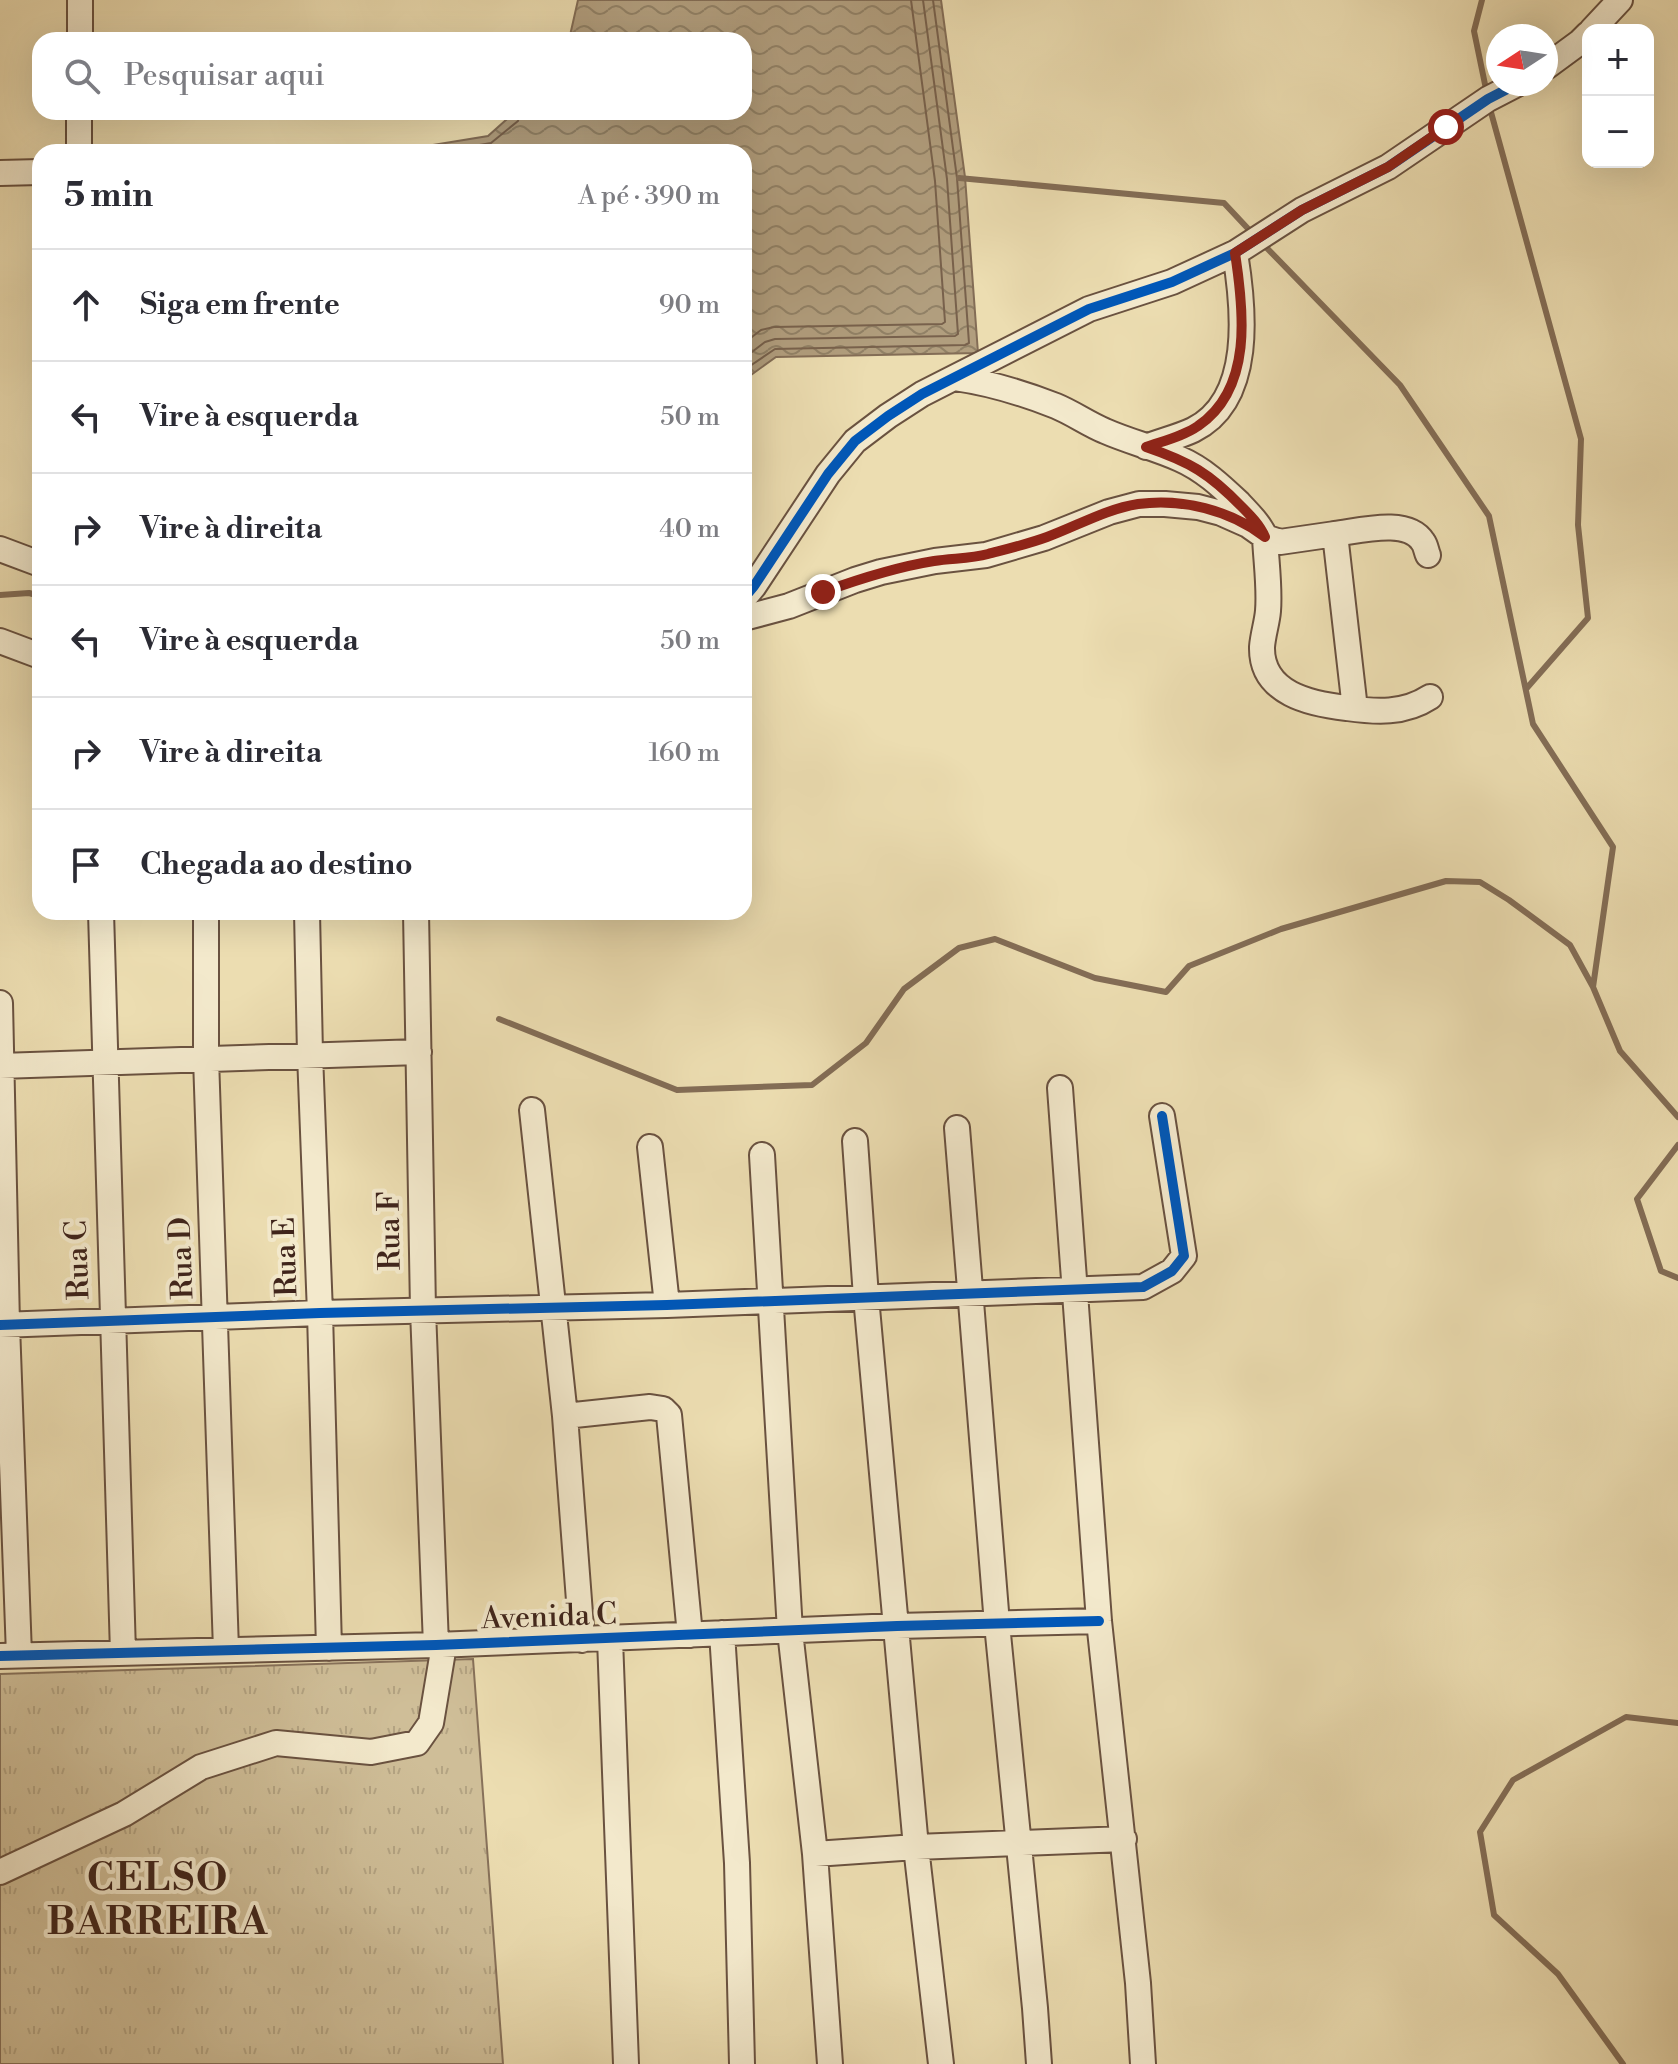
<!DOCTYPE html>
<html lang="pt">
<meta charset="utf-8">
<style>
body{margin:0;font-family:"Libre Bodoni",serif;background:#f7f7f7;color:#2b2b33}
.controls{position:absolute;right:24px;top:24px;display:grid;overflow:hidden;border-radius:16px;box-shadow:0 8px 32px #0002}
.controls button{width:72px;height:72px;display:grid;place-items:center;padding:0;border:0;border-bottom:2px solid #e1e1e2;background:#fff;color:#2b2b33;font:40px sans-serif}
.compass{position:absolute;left:1486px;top:24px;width:72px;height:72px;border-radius:50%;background:#fff;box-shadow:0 8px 32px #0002;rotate:258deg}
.stop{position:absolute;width:24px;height:24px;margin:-18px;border:6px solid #8f2418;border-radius:50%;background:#fff}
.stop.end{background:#8f2418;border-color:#fff;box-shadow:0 2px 8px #0008}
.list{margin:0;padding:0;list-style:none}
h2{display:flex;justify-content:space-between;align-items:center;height:104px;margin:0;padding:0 32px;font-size:34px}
h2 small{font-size:26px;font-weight:400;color:#7c7c81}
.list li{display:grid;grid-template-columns:52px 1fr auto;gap:24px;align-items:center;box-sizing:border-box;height:112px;padding:0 32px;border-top:2px solid #e1e1e2}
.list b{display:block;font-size:30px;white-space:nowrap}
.list em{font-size:26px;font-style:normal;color:#7c7c81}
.icon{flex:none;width:44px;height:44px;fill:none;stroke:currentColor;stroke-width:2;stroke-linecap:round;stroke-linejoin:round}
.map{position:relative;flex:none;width:1678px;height:2064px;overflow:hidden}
.search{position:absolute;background:#fff;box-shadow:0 8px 32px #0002;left:32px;top:32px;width:720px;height:88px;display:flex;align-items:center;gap:20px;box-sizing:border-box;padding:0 28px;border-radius:24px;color:#7c7c81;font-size:30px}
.panel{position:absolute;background:#fff;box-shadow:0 8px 32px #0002;left:32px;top:144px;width:720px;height:776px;border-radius:24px}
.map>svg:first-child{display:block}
.grass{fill:url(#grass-tufts);stroke:#87715a;stroke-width:2}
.water{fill:url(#water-waves);stroke:#836d56;stroke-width:2}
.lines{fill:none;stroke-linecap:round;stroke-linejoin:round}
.shore{stroke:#78614c;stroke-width:2}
.stream{stroke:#836d56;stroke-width:6}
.minor-casing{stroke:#6a5240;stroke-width:28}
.minor{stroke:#f3e9cc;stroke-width:24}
.cycleway-casing{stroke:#f3e9cc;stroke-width:15}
.cycleway{stroke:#0057b8;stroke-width:10}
.route{stroke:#8f2418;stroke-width:10}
.labels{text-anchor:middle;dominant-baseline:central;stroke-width:8;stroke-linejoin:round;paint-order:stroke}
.street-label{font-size:30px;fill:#3f241b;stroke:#f3e9cc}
.district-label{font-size:38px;font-weight:bold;letter-spacing:2px;fill:#3f241b;stroke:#f3e9cc}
</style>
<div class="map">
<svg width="1678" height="2064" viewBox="0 0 1678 2064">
<defs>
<pattern id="grass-tufts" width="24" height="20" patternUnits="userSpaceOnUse" patternTransform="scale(2)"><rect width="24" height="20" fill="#cfbe98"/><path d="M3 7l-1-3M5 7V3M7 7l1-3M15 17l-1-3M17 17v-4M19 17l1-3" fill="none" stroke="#b3a382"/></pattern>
<pattern id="water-waves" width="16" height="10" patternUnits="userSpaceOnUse" patternTransform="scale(2)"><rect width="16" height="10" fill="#b19e7e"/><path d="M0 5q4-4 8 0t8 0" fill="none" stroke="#918166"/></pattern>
</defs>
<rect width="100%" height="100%" fill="#ecddb1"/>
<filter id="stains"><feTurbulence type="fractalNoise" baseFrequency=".0025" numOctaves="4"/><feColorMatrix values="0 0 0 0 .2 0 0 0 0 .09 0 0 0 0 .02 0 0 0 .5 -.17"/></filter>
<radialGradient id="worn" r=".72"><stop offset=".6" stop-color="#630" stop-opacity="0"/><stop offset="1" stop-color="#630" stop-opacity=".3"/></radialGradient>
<path class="grass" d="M473,1659l30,405h-503v-390z"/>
<path class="water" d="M578,0h363l24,177 13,176 -202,4 -32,23v-228h-354l98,-16 27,-24h229v-72h-175z"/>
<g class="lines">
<path class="shore" d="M439,152l52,-9 27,-22 2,-9
M744,343l17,-13 13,-3 168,-3 3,-2 -10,-141 -24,-181
M744,358l21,-16 10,-3 180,-3 3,-2 -11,-155 -24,-179
M744,370l31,-21 190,-4 4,-2 -12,-165 -24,-178"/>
<path class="stream" d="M1482,0l-8,31 13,63
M1489,105l92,334 -3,86 10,93 -62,71
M959,178l265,25 29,31
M1261,242l139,143 89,131 44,208 80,123 -20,140 27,64 58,66
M0,595l29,-2 11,3
M499,1019l178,71 135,-5 54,-42 38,-54 55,-41 36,-9 100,39 71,14 23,-26 92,-37 165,-48 34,1 29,18 61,45 23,42
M1678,1145l-41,54 24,72 17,7
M1623,2064l-65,-90 -64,-59 -14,-83 33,-52 113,-63 52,6"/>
<g class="minor-casing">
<path id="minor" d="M1592,30l28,-30
M80,40v-40
M1546,67l34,-25 8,-8
M79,152v-40
M0,173l40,-1
M955,378c35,5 68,15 101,28 17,7 32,18 49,25 25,11 51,17 75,28 23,10 41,27 59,44 9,10 21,21 26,34 1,24 5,50 3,74 -1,12 -5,23 -6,36 -1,47 49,57 85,61 29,4 57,6 83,-11
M1146,447c15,-6 32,-10 47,-17 61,-30 51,-122 42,-177
M1335,534c24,-3 73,-17 88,8 3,4 3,9 5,13
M0,549l40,15
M744,598l10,-12 74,-112 27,-33 33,-25 34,-22 167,-85 83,-27 63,-29 67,-43 86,-43 100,-68 29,-15
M744,618l45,-12 66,-26 26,-8 54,-11 51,-6 58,-17 65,-26 30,-8h26l33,3 23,6 27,12 17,12 15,5 55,-8 20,175
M0,641l40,15
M101,912l22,741
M206,912v146l20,592
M307,912l3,142 10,259 9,335
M416,912l7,398 13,335
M0,1003l7,322 12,330
M0,1066l419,-14
M1060,1088l39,533 39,362 5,81
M532,1110l33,306 17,224
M957,1128l40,496 38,384 4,56
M855,1141l11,156 50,550 25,217
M650,1147l17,158
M762,1155l28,476 25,223 15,210
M0,1325l320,-12 347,-8 476,-18 29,-16 12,-15 -22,-140
M565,1416l85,-9 13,2 6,6 21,220
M722,1633l15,230 5,201
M610,1639l16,425
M0,1656l436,-11 461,-19 202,-5
M815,1854l101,-7 208,-8
M0,1872l124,-58 77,-47 75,-24 95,9 46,-9 14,-20 13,-78"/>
</g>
<use href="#minor" class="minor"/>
<g class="cycleway-casing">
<path id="cycleway" d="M744,598l10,-12 74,-112 27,-33 33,-25 34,-22 167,-85 83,-27 63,-29 67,-43 86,-43 100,-68 29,-15
M0,1325l320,-12 347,-8 476,-18 29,-16 12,-15 -22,-140
M0,1656l436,-11 461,-19 202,-5"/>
</g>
<use href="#cycleway" class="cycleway"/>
</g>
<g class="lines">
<path class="route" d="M823,592c36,-13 73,-25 111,-31 18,-3 36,-2 54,-7 19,-5 40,-10 59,-17 30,-11 59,-28 91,-33 44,-6 92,6 127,33 -5,-12 -15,-22 -23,-30 -33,-34 -52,-45 -96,-60 17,-6 38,-11 52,-21 55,-37 46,-115 37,-173l67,-43 86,-43 58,-40"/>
</g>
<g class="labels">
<g class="street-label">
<text transform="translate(390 1231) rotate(-91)">Rua F</text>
<text transform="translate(286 1257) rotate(-92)">Rua E</text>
<text transform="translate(182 1258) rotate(-92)">Rua D</text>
<text transform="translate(78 1260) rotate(-92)">Rua C</text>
<text transform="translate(549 1617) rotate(-2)">Avenida C</text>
</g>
<g class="district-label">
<text x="158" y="1878">CELSO<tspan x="158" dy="44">BARREIRA</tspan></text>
</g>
</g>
<rect width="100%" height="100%" filter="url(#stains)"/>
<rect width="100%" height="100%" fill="url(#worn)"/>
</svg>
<div class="controls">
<button>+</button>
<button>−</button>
</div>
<svg class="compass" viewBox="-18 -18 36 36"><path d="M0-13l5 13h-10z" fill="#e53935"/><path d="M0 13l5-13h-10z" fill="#7c7c81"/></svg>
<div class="stop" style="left:1446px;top:127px"></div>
<div class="stop end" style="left:823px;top:592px"></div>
<div class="search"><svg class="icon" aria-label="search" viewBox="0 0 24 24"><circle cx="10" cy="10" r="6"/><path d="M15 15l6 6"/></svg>Pesquisar aqui</div>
<section class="panel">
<h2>5 min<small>A pé · 390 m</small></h2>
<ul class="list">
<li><svg class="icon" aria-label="ahead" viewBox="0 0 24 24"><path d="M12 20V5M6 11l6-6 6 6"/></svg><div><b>Siga em frente</b></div><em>90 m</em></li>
<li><svg class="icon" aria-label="left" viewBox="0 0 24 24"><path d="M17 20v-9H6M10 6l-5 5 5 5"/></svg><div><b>Vire à esquerda</b></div><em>50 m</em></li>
<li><svg class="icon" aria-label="right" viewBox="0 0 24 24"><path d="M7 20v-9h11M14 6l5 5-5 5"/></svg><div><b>Vire à direita</b></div><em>40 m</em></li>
<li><svg class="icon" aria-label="left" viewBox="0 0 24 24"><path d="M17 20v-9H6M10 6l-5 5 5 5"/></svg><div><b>Vire à esquerda</b></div><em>50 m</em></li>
<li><svg class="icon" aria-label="right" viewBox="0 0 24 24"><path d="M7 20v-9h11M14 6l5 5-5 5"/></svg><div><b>Vire à direita</b></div><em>160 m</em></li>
<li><svg class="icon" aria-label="arrive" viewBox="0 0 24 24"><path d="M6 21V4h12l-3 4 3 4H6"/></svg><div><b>Chegada ao destino</b></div></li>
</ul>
</section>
</div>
